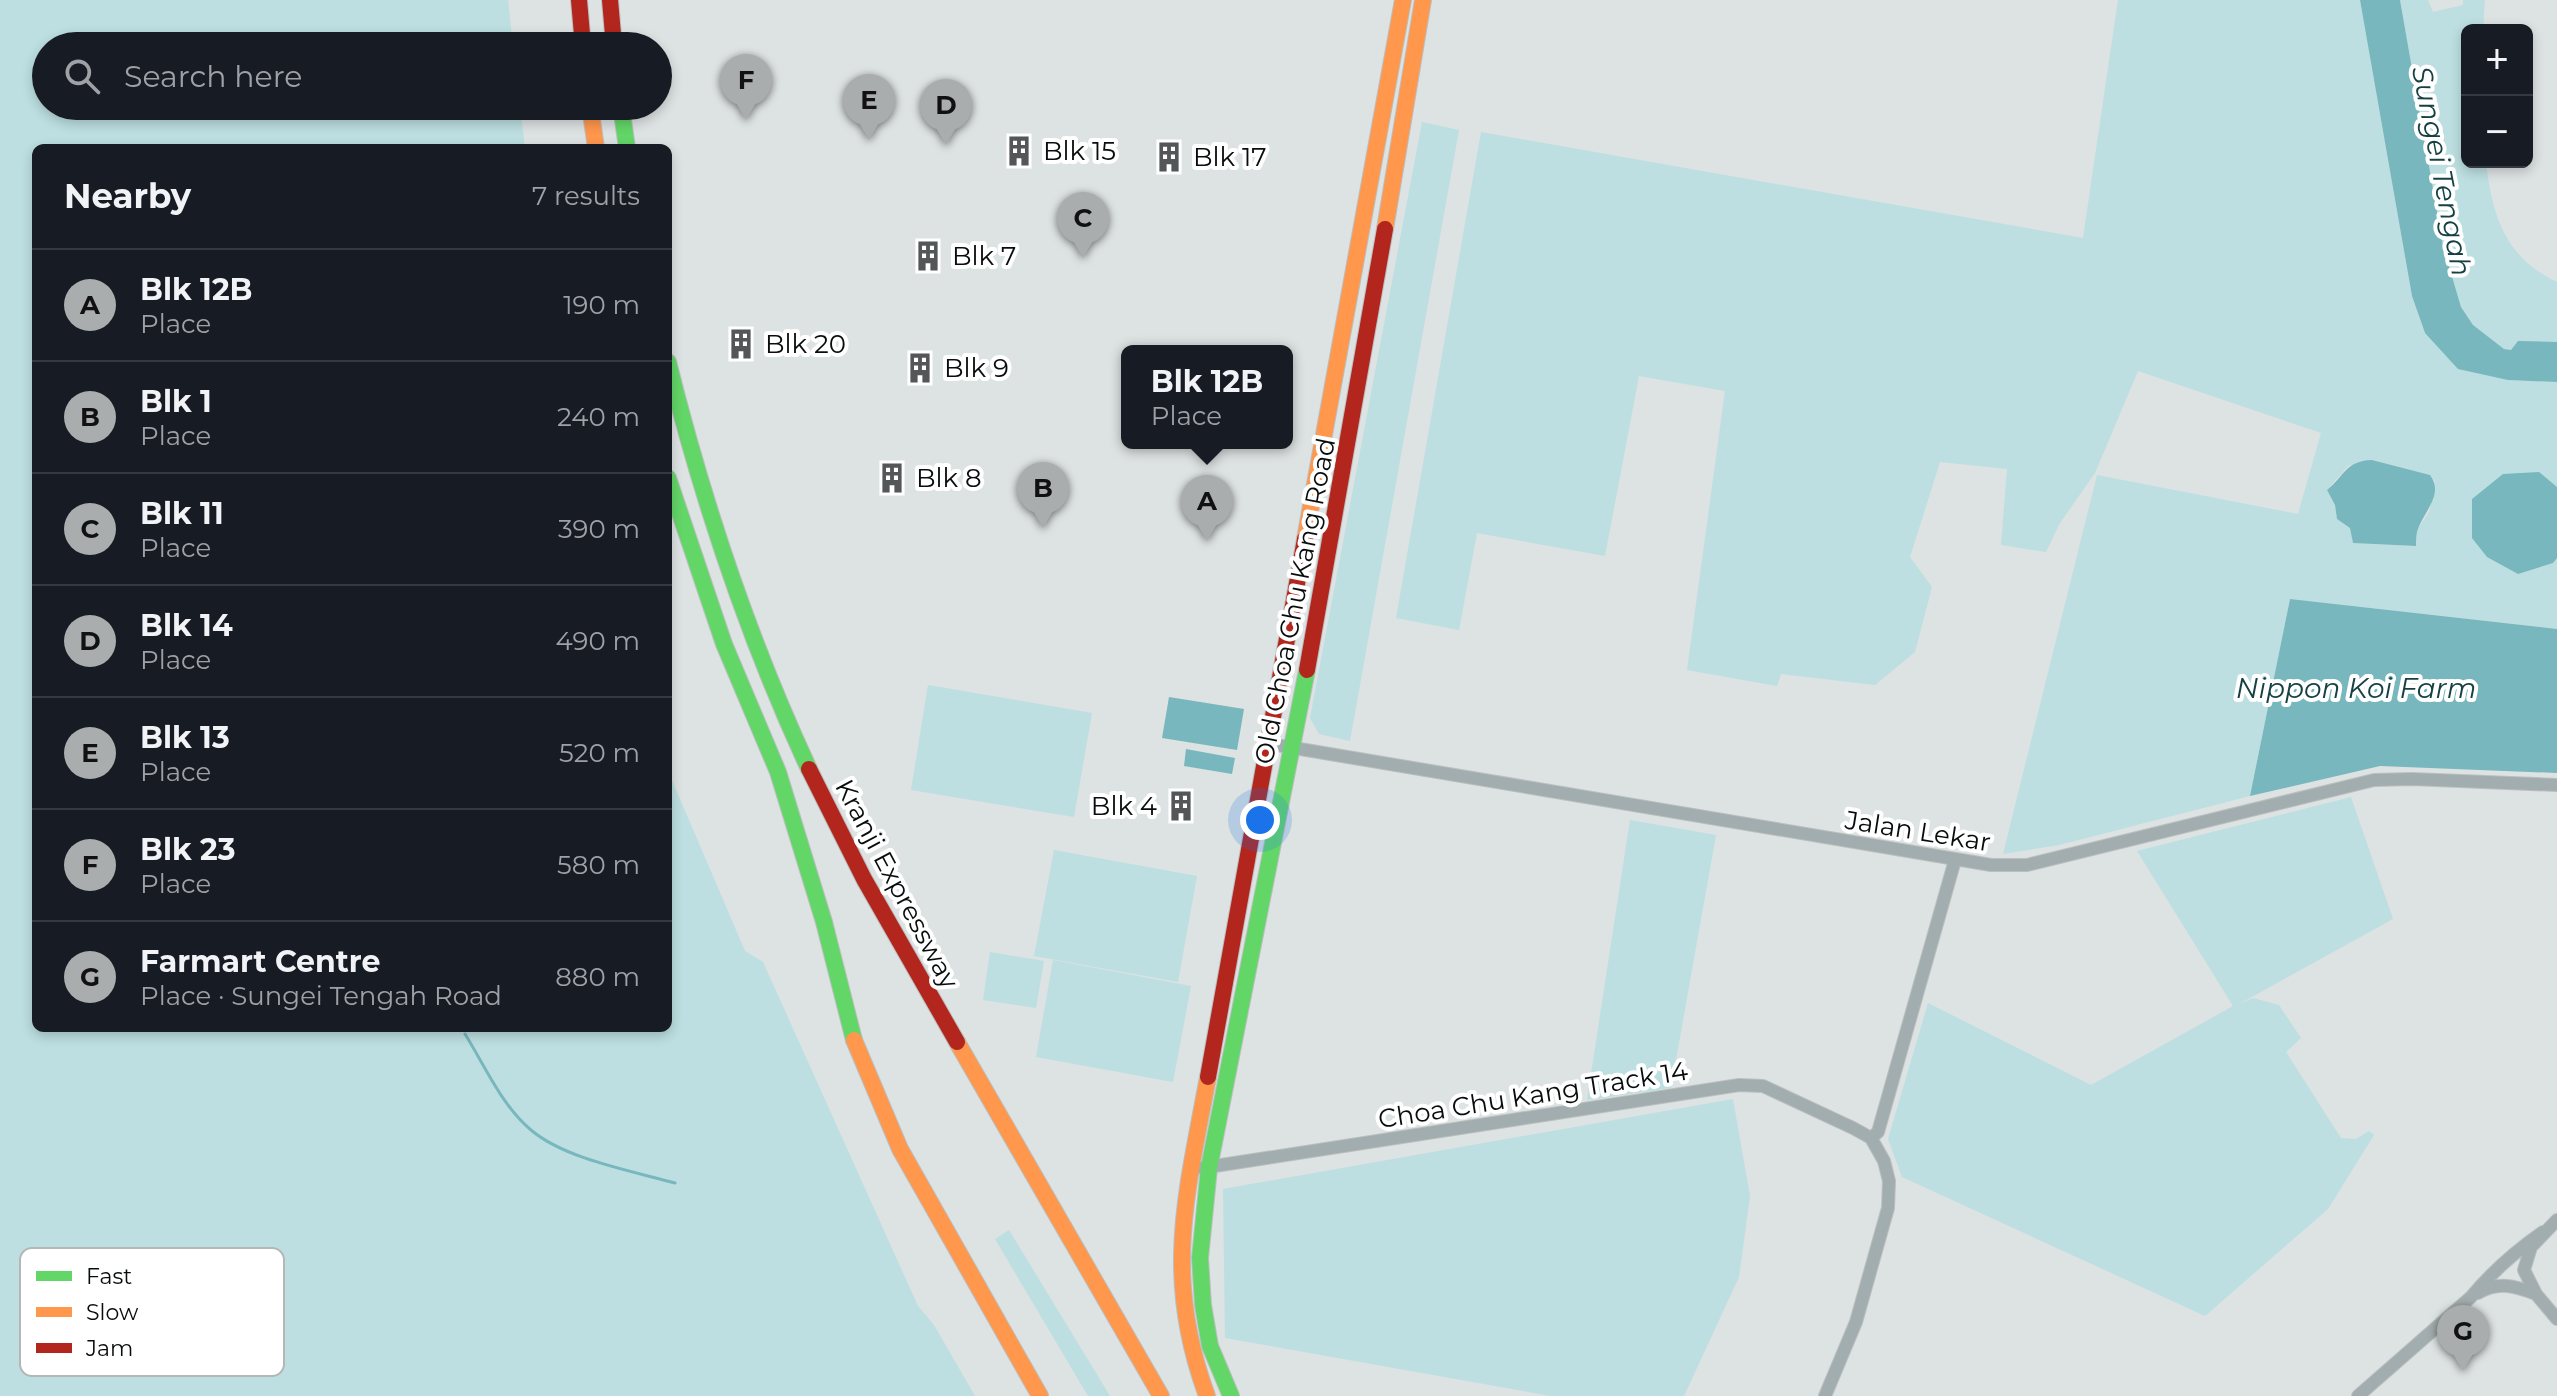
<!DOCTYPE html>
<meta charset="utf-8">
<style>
body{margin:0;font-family:Montserrat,sans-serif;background:#20242c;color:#f1f3f6}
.controls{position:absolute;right:24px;top:24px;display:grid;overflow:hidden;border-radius:12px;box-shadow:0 4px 12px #0003}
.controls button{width:72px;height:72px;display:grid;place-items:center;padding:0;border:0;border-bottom:2px solid #363941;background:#171b24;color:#f1f3f6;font:40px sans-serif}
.you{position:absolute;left:1260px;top:820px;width:28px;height:28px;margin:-20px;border:6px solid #fff;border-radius:50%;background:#1a73e8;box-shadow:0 0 0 12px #1a73e833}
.badge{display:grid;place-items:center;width:52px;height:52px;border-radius:50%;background:#aaadae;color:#111;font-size:26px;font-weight:700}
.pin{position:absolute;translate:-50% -66px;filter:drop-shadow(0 2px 4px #0008)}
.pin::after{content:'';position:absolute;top:42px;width:28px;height:24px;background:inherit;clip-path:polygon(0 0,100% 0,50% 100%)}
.popup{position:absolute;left:1121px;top:345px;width:172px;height:104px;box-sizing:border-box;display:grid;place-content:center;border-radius:12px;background:#171b24;filter:drop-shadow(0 2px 6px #0005);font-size:26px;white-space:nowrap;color:#9ea1a6}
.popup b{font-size:30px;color:#f1f3f6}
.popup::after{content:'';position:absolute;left:50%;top:100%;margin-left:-16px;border:16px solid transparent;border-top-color:#171b24}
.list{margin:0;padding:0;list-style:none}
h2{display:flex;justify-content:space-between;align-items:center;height:104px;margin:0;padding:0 32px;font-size:34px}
h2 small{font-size:26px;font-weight:400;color:#9ea1a6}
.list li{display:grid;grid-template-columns:52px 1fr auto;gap:24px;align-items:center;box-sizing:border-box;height:112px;padding:0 32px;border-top:2px solid #363941}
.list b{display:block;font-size:30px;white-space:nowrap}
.list p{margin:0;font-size:26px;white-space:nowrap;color:#9ea1a6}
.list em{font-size:26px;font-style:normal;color:#9ea1a6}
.icon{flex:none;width:44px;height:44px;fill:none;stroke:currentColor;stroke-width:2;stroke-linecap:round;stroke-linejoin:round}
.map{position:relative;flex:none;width:2557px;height:1396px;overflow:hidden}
.search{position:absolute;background:#171b24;box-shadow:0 4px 12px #0003;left:32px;top:32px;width:640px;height:88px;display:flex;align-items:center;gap:20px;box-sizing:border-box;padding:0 28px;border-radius:44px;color:#9ea1a6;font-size:30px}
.panel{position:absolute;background:#171b24;box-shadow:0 4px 12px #0003;left:32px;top:144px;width:640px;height:888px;border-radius:12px}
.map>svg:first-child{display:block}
.green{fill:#bddfe1;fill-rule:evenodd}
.water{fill:#78b7bd}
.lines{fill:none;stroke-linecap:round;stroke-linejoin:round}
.stream{stroke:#78b7bd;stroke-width:3}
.street-casing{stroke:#bcbfbf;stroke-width:14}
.fast-casing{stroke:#bcbfbf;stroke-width:18}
.slow-casing{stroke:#bcbfbf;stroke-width:18}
.jam-casing{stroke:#bcbfbf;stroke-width:18}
.street{stroke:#a2adaf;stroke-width:12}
.fast{stroke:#63d668;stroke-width:16}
.slow{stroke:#ff974d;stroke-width:16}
.jam{stroke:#b3261e;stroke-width:16}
.labels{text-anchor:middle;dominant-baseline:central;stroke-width:8;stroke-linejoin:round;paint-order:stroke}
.poi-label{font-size:26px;fill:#090c0c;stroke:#fff;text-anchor:start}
.street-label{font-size:26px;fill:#090c0c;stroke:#fff}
.water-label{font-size:28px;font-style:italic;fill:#164043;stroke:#fff}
.key{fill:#fff;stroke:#b5b6b6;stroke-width:2}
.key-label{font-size:22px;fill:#090c0c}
</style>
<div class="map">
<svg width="2557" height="1396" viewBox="0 0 2557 1396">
<rect width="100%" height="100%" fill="#dde2e2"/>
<path class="green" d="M0,0h508l5,46h-467v60h474l5,42h-489v880h632v-257l77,180 18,11 155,344 16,19 41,71h-975z
M2118,0h242l52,296 13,37 83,47 49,2v247l-267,-30 -40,197 -191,49 -56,9 94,-379 201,39 23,-81 -183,-62 -43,102 -35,50 -14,29 -45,-7 6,-76 -67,-7 -30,95 22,30 -17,65 -40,33 -94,-11 -4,12 -90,-16 38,-279 -86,-15 -34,180 -128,-23 -18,97 -63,-12 85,-486 602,106zM2372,460l58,15 5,6 -6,31 -12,18 -2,16 -62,-3 -2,-15 -14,-9 -2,-14 -8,-15 21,-24z
M2400,0h28l5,12 30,-7v-5h22l-2,30h-16v132h19c6,53 19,96 71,120v60h-13l-33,8 -7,-1 -31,-24 -12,-18 -18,-61z
M1422,122l37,8 -109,611 -31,-7 -9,-16z
M928,685l164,28 -18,104 -163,-27z
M2351,797l42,122 -154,85 14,-6 26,7 22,33 -15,14 55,86 15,1 13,-8 5,4 -46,74 -123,107 -303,-139 -14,-38 40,-136 163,82 142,-79 -96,-155z
M1630,820l86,15 -45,253 -84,12z
M1054,850l143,26 -19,106 -144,-26z
M990,952l54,9 -8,47 -53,-8z
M1053,960l138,26 -18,96 -137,-25z
M1733,1099l17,97 -11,81 -55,119h-133l-326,-58 -2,-149z
M1009,1230l101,166h-22l-93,-157z"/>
<path class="water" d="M2360,0h40l43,246 18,61 12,18 31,24 7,1 7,-9 39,1v40l-49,-2 -50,-11 -33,-36 -13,-37z
M2372,460l58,15c15,20 -8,38 -13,57 -1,5 -1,9 -1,14l-63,-3 -3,-15 -13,-9 -2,-14 -8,-15c18,-14 18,-29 45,-30z
M2539,472l18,15v71l-4,5 -35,11 -31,-17 -15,-19v-39l31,-25z
M2290,599l267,30v144l-177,-7 -130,30z
M1169,697l75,12 -7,41 -75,-12z
M1186,749l49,9 -3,16 -48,-8z"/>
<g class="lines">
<path class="stream" d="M465,1034c20,32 37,72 66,96 34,29 101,41 144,53"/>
<g class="street-casing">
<path id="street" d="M1270,744l721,121h36l347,-85 38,-1 145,6
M1871,1138l7,-6 77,-272
M1202,1168l537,-83 24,1 90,42 18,10 13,23 5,20 -1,27 -32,114 -31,74
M2557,1220l-26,27 -7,23 12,24 21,25
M2478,1293c21,-12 37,-7 58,1
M2358,1396l113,-99c21,-25 46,-47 72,-65"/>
</g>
<g class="fast-casing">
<path id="fast" d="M621,106l6,42
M668,362c35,140 80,276 141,407
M668,478l56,166 54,128 46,150 30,118
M1231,1396l-21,-50 -7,-41 -3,-47 9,-90 98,-498"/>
</g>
<g class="slow-casing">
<path id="slow" d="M590,106l6,42
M1385,229l38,-229
M1305,539l98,-539
M854,1040l46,109 140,247
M957,1042l204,354
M1207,1396c-44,-119 -21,-200 1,-319"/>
</g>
<g class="jam-casing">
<path id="jam" d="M579,0l4,46
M610,0l4,46
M1307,670l78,-441
M809,769l55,110 93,163
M1208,1077l97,-538"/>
</g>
<use href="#street" class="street"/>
<use href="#fast" class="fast"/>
<use href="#slow" class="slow"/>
<use href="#jam" class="jam"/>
</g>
<defs>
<g id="building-bare" transform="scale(2.4)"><path d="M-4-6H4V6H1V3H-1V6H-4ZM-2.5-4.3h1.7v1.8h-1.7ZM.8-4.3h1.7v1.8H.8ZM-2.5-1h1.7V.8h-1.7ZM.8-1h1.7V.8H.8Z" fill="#535757" stroke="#fff" stroke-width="2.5" paint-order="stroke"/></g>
</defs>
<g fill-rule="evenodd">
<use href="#building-bare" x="1019" y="151"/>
<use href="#building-bare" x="1169" y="157"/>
<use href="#building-bare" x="928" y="256"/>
<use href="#building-bare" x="741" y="344"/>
<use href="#building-bare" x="920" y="368"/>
<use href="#building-bare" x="892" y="478"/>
<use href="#building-bare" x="1181" y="806"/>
</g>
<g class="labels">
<g class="poi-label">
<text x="1043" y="151">Blk 15</text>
<text x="1193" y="157">Blk 17</text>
<text x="952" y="256">Blk 7</text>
<text x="765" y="344">Blk 20</text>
<text x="944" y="368">Blk 9</text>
<text x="916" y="478">Blk 8</text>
<text x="1157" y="806" text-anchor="end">Blk 4</text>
</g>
<g class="street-label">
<text transform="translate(1295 601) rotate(-79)">Old Choa Chu Kang Road</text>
<text transform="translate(1918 831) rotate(9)">Jalan Lekar</text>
<text transform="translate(897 884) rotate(62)">Kranji Expressway</text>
<text transform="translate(1533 1095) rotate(-9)">Choa Chu Kang Track 14</text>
</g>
<g class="water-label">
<text transform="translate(2442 171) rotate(79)">Sungei Tengah</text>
<text x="2356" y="688">Nippon Koi Farm</text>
</g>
</g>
<rect x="20" y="1248" width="264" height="128" rx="12" class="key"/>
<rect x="36" y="1271" width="36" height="10" fill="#63d668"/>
<rect x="36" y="1307" width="36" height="10" fill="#ff974d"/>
<rect x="36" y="1343" width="36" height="10" fill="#b3261e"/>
<g class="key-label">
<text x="86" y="1284">Fast</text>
<text x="86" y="1320">Slow</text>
<text x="86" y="1356">Jam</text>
</g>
</svg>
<div class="controls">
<button>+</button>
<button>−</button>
</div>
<div class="you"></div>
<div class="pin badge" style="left:1207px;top:541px">A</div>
<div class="popup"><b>Blk 12B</b>Place</div>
<div class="pin badge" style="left:1043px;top:528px">B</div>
<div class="pin badge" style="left:1083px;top:258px">C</div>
<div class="pin badge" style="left:946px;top:145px">D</div>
<div class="pin badge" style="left:869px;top:140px">E</div>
<div class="pin badge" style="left:746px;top:120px">F</div>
<div class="pin badge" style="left:2463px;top:1371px">G</div>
<div class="search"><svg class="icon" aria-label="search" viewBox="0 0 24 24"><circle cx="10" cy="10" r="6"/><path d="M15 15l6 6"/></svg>Search here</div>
<section class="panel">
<h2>Nearby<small>7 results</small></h2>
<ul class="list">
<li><span class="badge">A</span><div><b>Blk 12B</b><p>Place</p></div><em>190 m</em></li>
<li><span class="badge">B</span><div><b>Blk 1</b><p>Place</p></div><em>240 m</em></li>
<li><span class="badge">C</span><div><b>Blk 11</b><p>Place</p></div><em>390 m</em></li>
<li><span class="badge">D</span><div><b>Blk 14</b><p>Place</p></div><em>490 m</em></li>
<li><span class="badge">E</span><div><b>Blk 13</b><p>Place</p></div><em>520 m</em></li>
<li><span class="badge">F</span><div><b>Blk 23</b><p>Place</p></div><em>580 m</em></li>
<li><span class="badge">G</span><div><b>Farmart Centre</b><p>Place · Sungei Tengah Road</p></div><em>880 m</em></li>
</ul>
</section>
</div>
